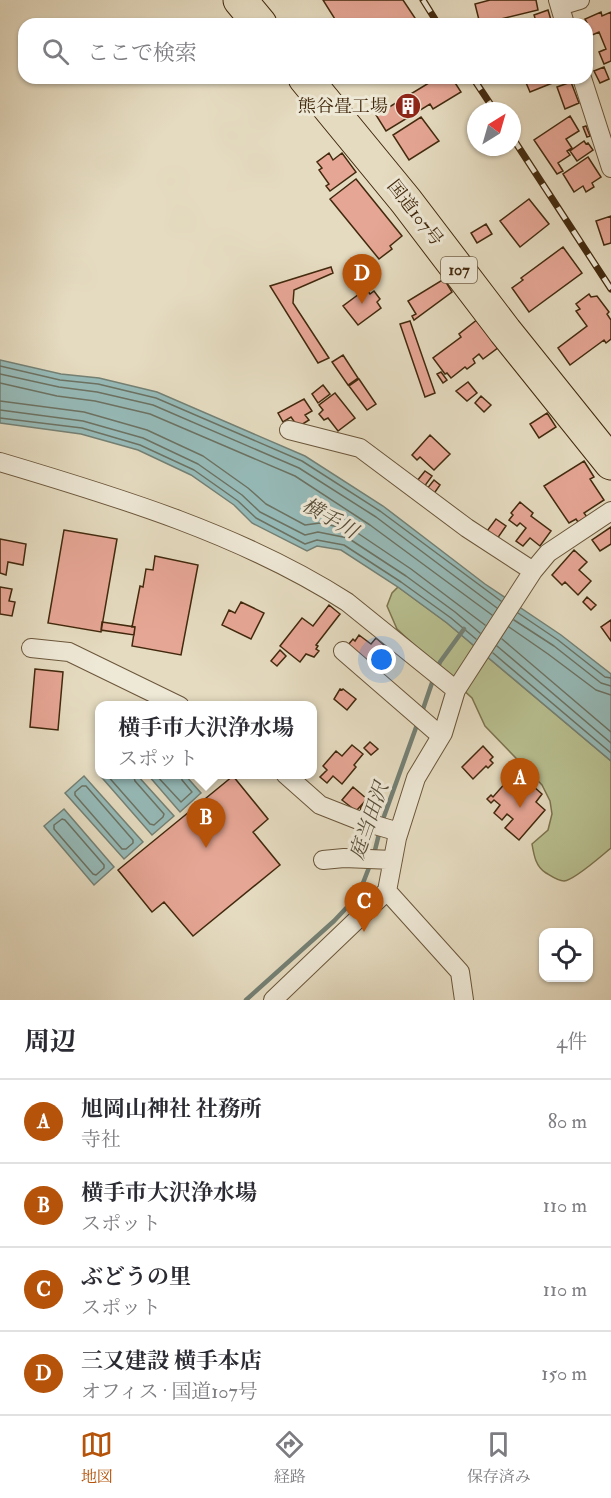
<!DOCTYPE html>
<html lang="ja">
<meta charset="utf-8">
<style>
body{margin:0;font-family:"IM FELL Double Pica","Noto Serif JP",serif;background:#f2f2f3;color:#2b2b33}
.controls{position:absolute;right:18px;bottom:18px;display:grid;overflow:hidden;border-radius:12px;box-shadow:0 2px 4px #0004}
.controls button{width:54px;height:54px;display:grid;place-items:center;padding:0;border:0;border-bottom:2px solid #e1e1e2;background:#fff;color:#2b2b33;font:30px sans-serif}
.compass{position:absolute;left:467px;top:102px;width:54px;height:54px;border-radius:50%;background:#fff;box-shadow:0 2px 4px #0004;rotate:37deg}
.you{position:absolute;left:382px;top:660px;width:21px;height:21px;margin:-15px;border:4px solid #fff;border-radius:50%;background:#1a73e8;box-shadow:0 0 0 9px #1a73e833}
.badge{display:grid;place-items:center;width:39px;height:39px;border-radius:50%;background:#b45309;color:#fff;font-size:20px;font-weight:700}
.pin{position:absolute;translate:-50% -50px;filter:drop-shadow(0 2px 3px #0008)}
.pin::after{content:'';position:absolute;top:32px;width:21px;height:18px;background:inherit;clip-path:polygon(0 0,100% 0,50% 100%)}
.popup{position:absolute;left:95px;top:701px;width:222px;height:78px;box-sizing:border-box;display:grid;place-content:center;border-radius:12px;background:#fff;filter:drop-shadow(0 2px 4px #0005);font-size:20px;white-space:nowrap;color:#7c7c81}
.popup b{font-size:22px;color:#2b2b33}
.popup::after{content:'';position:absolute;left:50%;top:100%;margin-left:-12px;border:12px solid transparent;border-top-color:#fff}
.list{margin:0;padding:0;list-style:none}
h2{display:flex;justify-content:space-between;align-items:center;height:78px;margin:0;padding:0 24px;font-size:26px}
h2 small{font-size:20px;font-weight:400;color:#7c7c81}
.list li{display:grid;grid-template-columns:39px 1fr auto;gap:18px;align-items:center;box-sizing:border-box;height:84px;padding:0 24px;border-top:2px solid #e1e1e2}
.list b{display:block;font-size:22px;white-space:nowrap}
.list p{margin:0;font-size:20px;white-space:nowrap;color:#7c7c81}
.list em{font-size:20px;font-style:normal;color:#7c7c81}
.icon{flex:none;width:33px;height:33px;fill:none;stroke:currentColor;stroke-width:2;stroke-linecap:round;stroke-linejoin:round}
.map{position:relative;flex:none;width:611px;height:1000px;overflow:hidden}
.search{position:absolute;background:#fff;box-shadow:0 2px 4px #0004;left:18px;right:18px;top:18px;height:66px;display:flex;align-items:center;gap:15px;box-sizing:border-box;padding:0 21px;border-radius:18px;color:#7c7c81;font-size:22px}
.sheet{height:414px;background:#fff}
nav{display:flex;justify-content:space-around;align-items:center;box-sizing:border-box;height:84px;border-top:2px solid #e1e1e2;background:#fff;font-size:16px;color:#7c7c81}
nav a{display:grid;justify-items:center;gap:3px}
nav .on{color:#b45309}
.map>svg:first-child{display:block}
.green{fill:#b8bf90;stroke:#7d744e;stroke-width:1.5}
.water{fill:#96bab8;stroke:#748074;stroke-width:1.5}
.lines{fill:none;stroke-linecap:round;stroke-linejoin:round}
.shore{stroke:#6c7262;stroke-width:1.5}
.stream{stroke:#748074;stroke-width:4.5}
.building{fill:#e6a695;stroke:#42290d;stroke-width:1.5}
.street-casing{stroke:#6b563a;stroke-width:20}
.highway-casing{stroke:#42290d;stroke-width:35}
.street{stroke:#eee8d6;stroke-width:18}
.highway{stroke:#e5dbc0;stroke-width:33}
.rail-casing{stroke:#42290d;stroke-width:7}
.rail{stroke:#eee8d6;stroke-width:4.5;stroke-dasharray:14;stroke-linecap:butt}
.labels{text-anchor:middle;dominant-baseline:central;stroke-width:6;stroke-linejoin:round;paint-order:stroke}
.shield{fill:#eee8d6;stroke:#766249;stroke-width:1.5}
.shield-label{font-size:16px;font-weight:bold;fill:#42290d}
.poi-label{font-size:18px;fill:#42290d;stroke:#eee8d6;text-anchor:end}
.street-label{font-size:18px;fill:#42290d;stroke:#eee8d6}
.water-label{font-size:20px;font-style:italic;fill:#574d38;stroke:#eee8d6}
</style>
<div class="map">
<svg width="611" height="1000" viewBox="0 0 611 1000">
<rect width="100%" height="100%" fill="#e5dbc0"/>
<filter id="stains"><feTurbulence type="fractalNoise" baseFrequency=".00333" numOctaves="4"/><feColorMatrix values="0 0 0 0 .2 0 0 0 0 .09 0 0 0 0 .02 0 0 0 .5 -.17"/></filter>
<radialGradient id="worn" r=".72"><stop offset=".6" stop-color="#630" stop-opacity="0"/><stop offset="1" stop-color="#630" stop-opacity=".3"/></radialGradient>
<path class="green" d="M398,587l49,36 164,138v87c-9,7 -36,32 -47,33 -6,0 -13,-5 -18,-8 -10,-6 -12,-17 -14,-29l16,-14 4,-16 -2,-13 -8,-16 -57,-59 -13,-28 -75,-69 -10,-23 5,-13z"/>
<path class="water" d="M0,360l61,14 38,4 58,14 148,64 78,50 102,78 76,51 50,39v87l-164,-138 -49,-36 -57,-37 -24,-4 -10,5 -55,-28 -18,-18 -43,-30 -53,-25 -57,-16 -81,-11z
M99,770l1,4 37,1 37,41 -22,19 -55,-63z
M148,775h37l16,18 -21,19z
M84,776l59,66 -19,17 -59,-66z
M64,809l50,58 -20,18 -50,-59z"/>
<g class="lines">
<path class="shore" d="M0,366l60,14 38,4 58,14 146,63 78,50 121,90
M0,374l59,13 38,5 56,13 146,63 77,49 121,91
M0,383l57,13 38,5 55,13 145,62 75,49 122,90
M0,401l84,11 63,18 56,26 45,32 18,16 39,21 15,-2 33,7 58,39 74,56
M0,410l83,11 60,17 55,26 44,31 18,17 45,23 13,-3 30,6 58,38 49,36 25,21
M0,418l82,10 58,17 54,25 44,31 18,17 49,26 12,-4 27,5 57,37 50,36 25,21
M518,613l40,27 47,37 6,1
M514,620l40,26 47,37 10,3
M509,627l39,27 48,36 15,5
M502,639l109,93
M497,646l114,97
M493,653l118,100
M106,774l44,50 4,1 9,-8 1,-3 -29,-33 -2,-7
M155,774l26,28 11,-10 -10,-12 -1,-6
M82,786h4l47,54v3l-7,6h-4l-47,-54v-3z
M62,819l3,1 39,45v3l-8,7 -3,-1 -39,-45v-4z"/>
<path class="stream" d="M437,670l3,-8 24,-33
M422,712l12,-35
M382,822l36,-100
M374,854l6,-24
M246,1000l88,-79 16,-17 13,-21 7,-18"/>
</g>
<path class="building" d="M323,0h80l16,24h-81z
M490,0h46l2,10 -58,14 -5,-20z
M548,10l3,10 -14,4 -3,-9z
M601,12l1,4 9,-4v49l-7,3 -5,-12 7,-3 -7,-17 -9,4 -3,-12h-2l2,-1 -2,-4z
M604,67l5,12 -9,4 -6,-12z
M437,78h15l9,14 -28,17 -3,-5 -44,27 -10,-16z
M524,78h41l-35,14z
M571,82l8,21 -14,6 -8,-22z
M570,116l9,15 -13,8 6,9 -5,3 3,4 -12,8 5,8 -6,3 -23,-34z
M421,117l18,24 -30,19 -16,-25z
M586,126l4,10 -3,1 -4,-10z
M584,141l2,3 2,-1 5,7 -16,11 -7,-10z
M329,153l4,7 9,-7 14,19 -26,19 -4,-5 3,-2 -10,-14 3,-2 -5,-6z
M588,157l13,20 -9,6 2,4 -8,5 -3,-6 -9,6 -11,-18z
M356,179l46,57 -12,10 2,3 -13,10 -49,-60z
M529,199l20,25 -29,23 -20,-26z
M611,216v27l-7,2 -8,-24z
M486,224l6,10 -15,9 -6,-10z
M563,247l19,26 -53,39 -17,-24 11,-8 -2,-2z
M331,267l2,6 -39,17 -1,13 36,55 -11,5 -48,-77z
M444,279l8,13 -38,28 -2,-4 4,-2 -8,-13z
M364,286l6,8 4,-3 6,8 -3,3 4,6 -23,17 -15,-19 16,-12 -3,-3z
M589,294l2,3 6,-1 12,16 -2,2 4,6v19l-5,4 -2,-3 -34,25 -12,-17 29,-22 -11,-15 4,-2 -4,-5z
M478,319l21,28 -16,12 -4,-5 -6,5 2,4 -8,6 -2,-2 -14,11 -4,-5 -2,1 -12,-16 28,-21 -2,-3z
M410,321l25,72 -10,4 -25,-73z
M343,355l15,23 -10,7 -16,-23z
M441,372l6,8 -4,3 -6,-9z
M359,379l17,25 -9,6 -18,-24z
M468,382l9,11 -10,8 -11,-10z
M323,385l7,9 -12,9 -6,-9z
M335,393l20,25 -17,13 -10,-13 -4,2 -5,-6 4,-4 -4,-5z
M481,396l10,9 -7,7 -9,-9z
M304,399l8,12 -7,4 4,5 -11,7 -7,-10 -8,5 -5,-9z
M547,413l9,14 -17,11 -9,-14z
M430,435l20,19 -16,16 -14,-13 -3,3 -5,-5z
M584,461l10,16 -4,2 14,21 -20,13 3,4 -9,5 -2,-3 -7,4 -25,-37z
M425,471l7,5 -8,11 -7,-6z
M434,480l6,5 -7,10 -7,-5z
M520,502l13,11 -2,3 20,15 -11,15 -10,-8 -7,8 -7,-5 10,-13 -6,-5 -3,3 -8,-6 4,-5 -2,-2z
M496,519l10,7 -9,13 -10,-8z
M611,527v17l-11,7 -8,-11z
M64,530l53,9 -16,93 -53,-9z
M0,539l26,5 -3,21 -15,-3 -2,13 -6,-2z
M574,550l13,12 -8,8 12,11 -13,14 -13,-13 -3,3 -10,-10z
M155,556l43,9 -17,90 -49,-9 3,-19h-3l8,-41 3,1 3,-18 7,1z
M0,587l12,2 -3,12 6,1 -3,14 -12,-2z
M587,597l9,8 -5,5 -8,-8z
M241,602l23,11 -13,26 -29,-14 7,-15 6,3z
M329,605l11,9 -24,31 2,1 -2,3 3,2 -5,6 -8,-3 -6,8 -20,-16 22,-28 11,8z
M611,620v21l-10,-14z
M102,622l33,5 -1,8 -33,-5z
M359,635l12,9 5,-6 8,7 -5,7 6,4 -6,14 -31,-25 5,-6 2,2z
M280,650l6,6 -9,10 -6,-5z
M35,669l28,3 -5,58 -28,-3z
M340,689l2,1 1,-1 13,10 -9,11 -13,-11z
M370,742l8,7 -7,6 -7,-7z
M352,745l11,9 -9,11 2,2 -14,17 -9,-8 -6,7 -7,-6 7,-7 -4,-4 13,-15 6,5z
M483,746l10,11 -3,3 3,3 -5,5 -2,-2 -13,13 -11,-12z
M514,773l6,6 -1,2 10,9 4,-4 9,8 -6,8 9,8 -26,30 -14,-12 8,-9 -6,-5 -5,6 -8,-7 6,-8 -6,-5 -3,3 -4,-4 4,-4 2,2z
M233,776l35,43 -15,13 27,33 -87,71 -29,-34 -12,10 -34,-42z
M353,787l14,12 -11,12 -14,-11z
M360.5 809a4.5 4.5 0 1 1 9 0a4.5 4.5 0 1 1-9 0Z"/>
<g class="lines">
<g class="street-casing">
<path id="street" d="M558,0l7,24
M560,6l20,-6
M582,78l29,90
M289,430l71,18 107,80 66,43
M0,462c118,35 243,73 347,140l109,88
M31,648l38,4 111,54
M343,651l98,85
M285,774l35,31 38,15 41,12
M323,860l21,-2 49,2
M387,891l73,81 4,28
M273,1000l114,-109 10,-53 19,-60 27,-45 13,-43 77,-119 15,-18 63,-42"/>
</g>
<g class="highway-casing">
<path id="highway" d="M240,0l20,24
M305,78l101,123 99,130 106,132"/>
</g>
<use href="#street" class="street"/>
<use href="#highway" class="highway"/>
<g class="rail-casing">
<path id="rail" d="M423,0l15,24
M473,78l22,33
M512,137l99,152"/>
</g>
<use href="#rail" class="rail"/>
</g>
<defs>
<g id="building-disc" transform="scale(1.35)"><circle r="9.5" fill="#8f2418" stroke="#eee8d6"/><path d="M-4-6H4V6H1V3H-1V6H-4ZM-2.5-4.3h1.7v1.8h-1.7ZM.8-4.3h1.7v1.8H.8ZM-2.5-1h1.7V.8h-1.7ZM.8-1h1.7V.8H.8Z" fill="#fff"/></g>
</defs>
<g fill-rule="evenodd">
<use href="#building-disc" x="408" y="106"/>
</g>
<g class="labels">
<rect class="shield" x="441" y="257" width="36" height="26" rx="4.5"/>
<g class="shield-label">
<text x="459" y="270">107</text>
</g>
<g class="poi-label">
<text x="388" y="106">熊谷畳工場</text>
</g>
<g class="street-label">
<text transform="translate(415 213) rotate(52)">国道107号</text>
</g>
<g class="water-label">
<text transform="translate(330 518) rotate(30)">横手川</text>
<text transform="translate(369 821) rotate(-71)">庭当田沢</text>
</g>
</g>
<rect width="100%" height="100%" filter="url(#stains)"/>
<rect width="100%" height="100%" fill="url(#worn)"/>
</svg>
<div class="controls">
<button><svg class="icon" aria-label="locate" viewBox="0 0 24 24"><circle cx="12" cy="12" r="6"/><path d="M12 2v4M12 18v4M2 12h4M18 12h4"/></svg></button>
</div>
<svg class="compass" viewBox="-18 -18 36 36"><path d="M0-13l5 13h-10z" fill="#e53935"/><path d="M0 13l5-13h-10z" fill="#7c7c81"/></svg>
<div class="you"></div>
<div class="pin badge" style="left:520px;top:808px">A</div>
<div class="pin badge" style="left:206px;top:848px">B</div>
<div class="popup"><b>横手市大沢浄水場</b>スポット</div>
<div class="pin badge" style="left:364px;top:932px">C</div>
<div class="pin badge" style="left:362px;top:304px">D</div>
<div class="search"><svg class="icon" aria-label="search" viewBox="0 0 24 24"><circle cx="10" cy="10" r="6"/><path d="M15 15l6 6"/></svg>ここで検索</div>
</div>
<section class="sheet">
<h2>周辺<small>4件</small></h2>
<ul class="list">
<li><span class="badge">A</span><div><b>旭岡山神社 社務所</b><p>寺社</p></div><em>80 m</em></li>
<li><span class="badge">B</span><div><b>横手市大沢浄水場</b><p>スポット</p></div><em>110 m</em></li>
<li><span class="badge">C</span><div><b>ぶどうの里</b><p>スポット</p></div><em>110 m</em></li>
<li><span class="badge">D</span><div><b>三又建設 横手本店</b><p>オフィス · 国道107号</p></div><em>150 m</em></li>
</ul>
</section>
<nav>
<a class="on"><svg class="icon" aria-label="map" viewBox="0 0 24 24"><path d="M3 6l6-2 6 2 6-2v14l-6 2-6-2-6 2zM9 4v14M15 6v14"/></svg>地図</a>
<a><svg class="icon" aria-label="directions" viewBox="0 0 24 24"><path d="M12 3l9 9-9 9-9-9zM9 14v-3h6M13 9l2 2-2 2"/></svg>経路</a>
<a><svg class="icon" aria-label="saved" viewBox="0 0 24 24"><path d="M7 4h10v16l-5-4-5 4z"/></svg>保存済み</a>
</nav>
